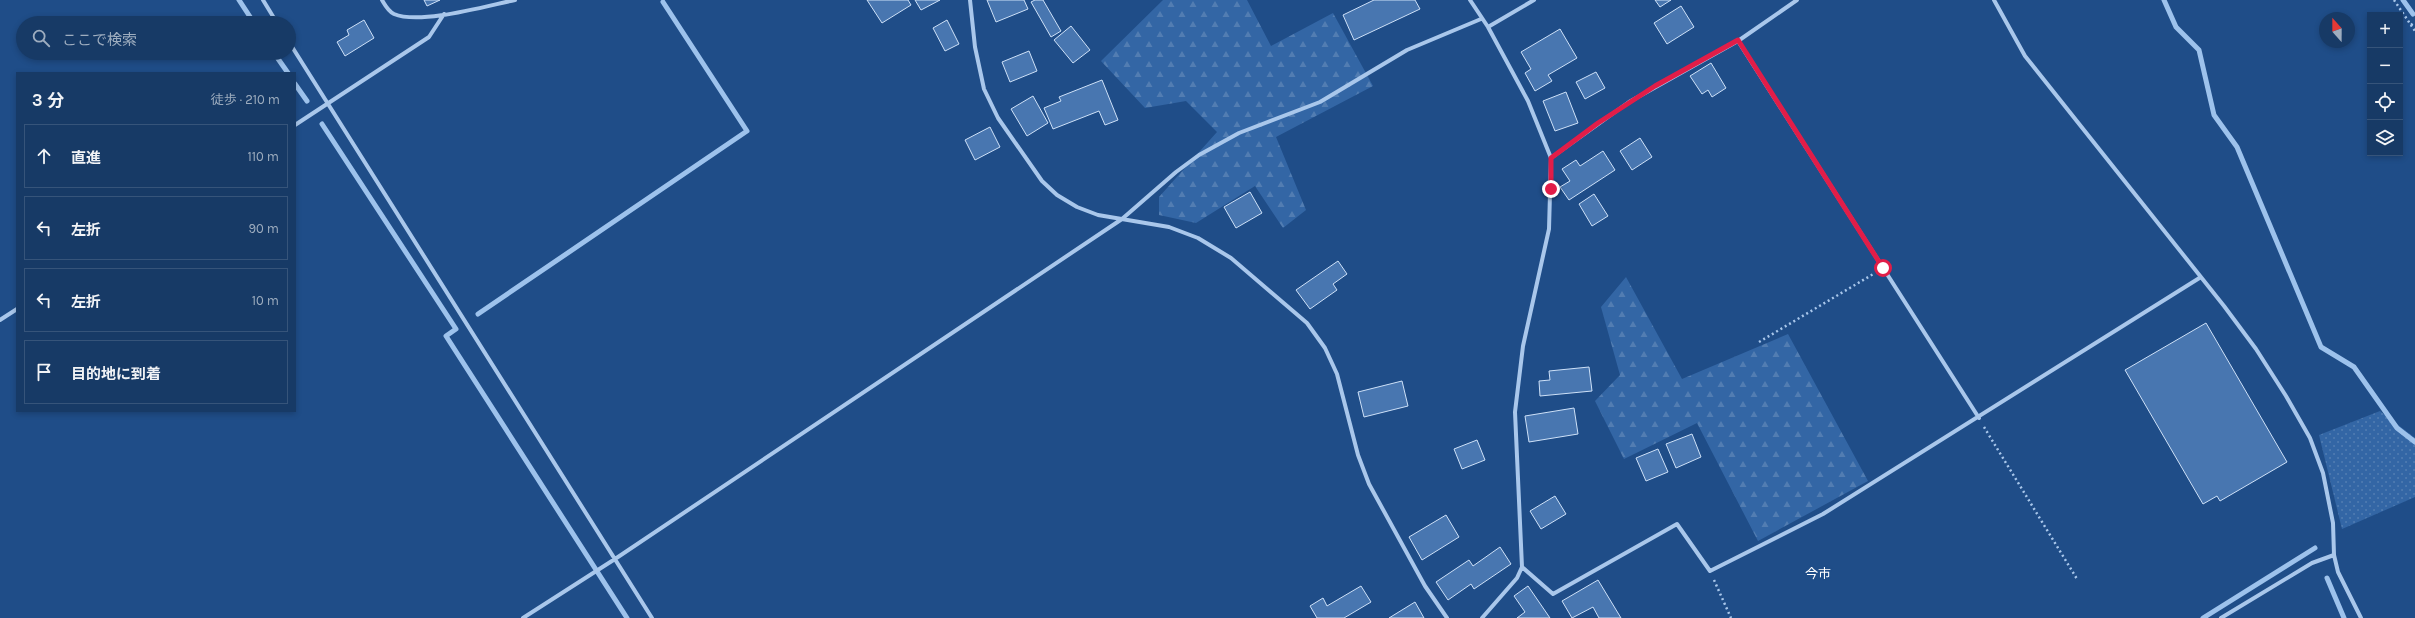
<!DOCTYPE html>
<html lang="ja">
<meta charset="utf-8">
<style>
body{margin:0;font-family:Karla,"Noto Sans JP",sans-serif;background:#24456f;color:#f1f3f6}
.controls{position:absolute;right:12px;top:12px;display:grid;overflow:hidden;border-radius:0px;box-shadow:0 2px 6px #0003}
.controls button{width:36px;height:36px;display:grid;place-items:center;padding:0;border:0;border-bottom:1px solid #36547a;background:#173a66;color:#f1f3f6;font:20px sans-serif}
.compass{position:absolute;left:2319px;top:12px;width:36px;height:36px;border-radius:50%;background:#173a66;box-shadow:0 2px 6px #0003;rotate:339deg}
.stop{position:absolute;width:12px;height:12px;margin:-9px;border:3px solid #e11d48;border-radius:50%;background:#fff}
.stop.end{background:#e11d48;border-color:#fff;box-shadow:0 1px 4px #0008}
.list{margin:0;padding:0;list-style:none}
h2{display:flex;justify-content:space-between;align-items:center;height:52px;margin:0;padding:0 16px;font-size:17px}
h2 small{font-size:13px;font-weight:400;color:#9eadbf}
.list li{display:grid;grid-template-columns:26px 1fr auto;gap:12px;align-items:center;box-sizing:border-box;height:64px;margin:0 8px 8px;padding:0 8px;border:1px solid #36547a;border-radius:0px}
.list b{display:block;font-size:15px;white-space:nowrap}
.list em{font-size:13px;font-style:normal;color:#9eadbf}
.icon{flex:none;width:22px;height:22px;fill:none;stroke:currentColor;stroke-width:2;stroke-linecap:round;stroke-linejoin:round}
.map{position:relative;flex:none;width:2415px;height:618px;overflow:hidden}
.search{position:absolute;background:#173a66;box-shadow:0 2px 6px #0003;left:16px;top:16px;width:280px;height:44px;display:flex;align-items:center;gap:10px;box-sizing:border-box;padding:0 14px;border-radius:22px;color:#9eadbf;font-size:15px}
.panel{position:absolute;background:#173a66;box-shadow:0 2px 6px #0003;left:16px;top:72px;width:280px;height:340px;border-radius:0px}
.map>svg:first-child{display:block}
.grass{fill:url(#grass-dots)}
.forest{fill:url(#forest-firs)}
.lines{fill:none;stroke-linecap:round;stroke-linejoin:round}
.stream{stroke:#9dc2ec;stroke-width:5}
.building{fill:#4876b0;stroke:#cee1f8}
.path{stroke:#a9c7eb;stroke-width:2.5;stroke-dasharray:2 3;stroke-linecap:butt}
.street{stroke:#a9c7eb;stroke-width:4}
.route{stroke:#e11d48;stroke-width:5}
.labels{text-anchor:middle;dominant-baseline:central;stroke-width:3.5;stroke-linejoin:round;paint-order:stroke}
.neighbourhood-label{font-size:13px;fill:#fff;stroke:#1f4d88}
</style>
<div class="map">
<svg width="2415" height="618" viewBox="0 0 2415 618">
<defs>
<pattern id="grass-dots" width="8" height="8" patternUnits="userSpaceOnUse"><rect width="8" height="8" fill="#3366a5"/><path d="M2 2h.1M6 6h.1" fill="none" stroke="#527db2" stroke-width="1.8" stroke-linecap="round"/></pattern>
<pattern id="forest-firs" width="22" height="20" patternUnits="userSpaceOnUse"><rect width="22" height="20" fill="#3366a5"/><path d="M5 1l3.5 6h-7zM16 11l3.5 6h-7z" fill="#527db2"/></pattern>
</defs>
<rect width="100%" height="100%" fill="#1f4d88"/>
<path class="grass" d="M2380,411l35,27v59l-73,32 -23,-94z"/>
<path class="forest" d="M1163,0h84l24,46 62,-33 40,73 -97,51 30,73 -23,18 -28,-42 -59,37 -37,-8v-18l58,-65 -31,-31 -41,7 -44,-47z
M1626,277l56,102 106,-45 80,147 -110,60 -61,-118 -73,36 -29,-58 25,-26 -19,-68z"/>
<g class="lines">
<path class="stream" d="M239,0l15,23
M2164,0l12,27 23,23 15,65 23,32 84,200 33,20 43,61 18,14
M2403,0l10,14
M274,53l14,20
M295,84l12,17
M322,124l134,205 -10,7 181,282
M478,314l269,-183 -84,-129
M2327,578l17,40
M2203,618l112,-70"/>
</g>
<path class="building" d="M424,0h16l-13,6z
M867,0h41l3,5 -29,18z
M915,0h25l-19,10z
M987,0h37l4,9 -32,13z
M1035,0h8l18,31 -10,6 -20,-35z
M1374,0h41l5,9 -66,31 -11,-25z
M1655,0h16l-11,7z
M1681,6l13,21 -27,17 -13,-21z
M364,20l10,18 -29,18 -8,-14 12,-7 -2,-5z
M947,20l12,24 -14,7 -12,-23z
M1071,26l19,24 -17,13 -19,-23z
M1560,29l17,29 -29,17 4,6 -17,10 -10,-18 6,-4 -10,-17z
M1029,51l8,20 -27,11 -8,-20z
M1711,63l15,25 -14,9 -4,-7 -6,4 -12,-18z
M1596,72l9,16 -20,11 -9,-17z
M1102,80l16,40 -13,5 -6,-14 -46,18 -9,-21 17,-7 -2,-4z
M1566,92l12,31 -23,8 -12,-30z
M1033,96l15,27 -21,13 -16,-27z
M990,127l10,20 -25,13 -10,-20z
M1640,138l12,19 -20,13 -12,-19z
M1603,151l12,19 -46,30 -9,-13 10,-6 -8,-12 14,-9 4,6z
M1250,192l12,21 -26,15 -12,-21z
M1594,194l14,22 -16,10 -13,-22z
M1338,261l9,13 -14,10 4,6 -27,19 -14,-19z
M2206,323l81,139 -67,39 -3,-5 -14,8 -78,-134z
M1589,367l3,24 -52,5 -1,-15 11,-1 -1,-9z
M1402,381l6,25 -44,11 -6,-25z
M1574,408l4,26 -49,8 -4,-26z
M1692,434l9,23 -25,11 -10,-24z
M1477,440l8,20 -23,9 -8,-20z
M1658,449l10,23 -22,9 -10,-23z
M1555,496l11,18 -25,15 -11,-18z
M1446,515l13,22 -37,23 -13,-23z
M1500,547l11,17 -37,25 -3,-5 -23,16 -12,-18 33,-22 4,6z
M1598,580l23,38h-22l-6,-11 -21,11 -10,-17z
M1361,586l10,16 -27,16h-27l-7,-12 13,-8 4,8z
M1528,586l22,32h-33l8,-6 -11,-16z
M1415,602l9,16h-35z"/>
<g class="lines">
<path class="path" d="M2394,0l21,31
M2411,25l4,-3
M1759,342l116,-69
M1984,427l93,152
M1714,580l17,38"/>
<path class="street" d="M263,0l14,23
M382,0c3,5 6,11 12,14 26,11 92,-8 121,-14
M970,0l5,47 9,42 14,29 44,63 15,14 20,12 21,8 71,12 29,11 33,20 76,65 18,25 12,26 21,81 11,29 56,102 22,32
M1470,0l18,27 40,74 23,57 -2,71 -26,117 -8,66 7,155 -5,11 -35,40
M1994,0l31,56 199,250 32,43 30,47 24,42 13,35 10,50 1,32 4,17 23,46
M1488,27l46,-27
M1738,41l241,377
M289,42l363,576
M295,125l134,-88 15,-23
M1551,158l78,-56 109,-61 59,-41
M0,320l17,-11
M1522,567l31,27 124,-70 33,47 113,-57 378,-237
M523,618l92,-59 507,-340 54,-47 23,-17 40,-22 81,-31 87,-52 74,-31
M2221,618l91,-55 22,-8"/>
</g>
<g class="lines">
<path class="route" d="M1551,189v-31l47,-35 57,-37 83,-46 145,228"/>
</g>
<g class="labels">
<g class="neighbourhood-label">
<text x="1818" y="573">今市</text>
</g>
</g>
</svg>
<div class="controls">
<button>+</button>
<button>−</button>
<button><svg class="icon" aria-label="locate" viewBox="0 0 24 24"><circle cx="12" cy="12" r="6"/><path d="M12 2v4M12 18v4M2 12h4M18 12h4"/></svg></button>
<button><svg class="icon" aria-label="layers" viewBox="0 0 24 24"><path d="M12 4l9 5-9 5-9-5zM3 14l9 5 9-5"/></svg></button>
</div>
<svg class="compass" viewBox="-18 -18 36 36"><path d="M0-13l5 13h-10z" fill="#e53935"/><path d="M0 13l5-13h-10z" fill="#9eadbf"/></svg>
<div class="stop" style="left:1883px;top:268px"></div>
<div class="stop end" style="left:1551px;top:189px"></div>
<div class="search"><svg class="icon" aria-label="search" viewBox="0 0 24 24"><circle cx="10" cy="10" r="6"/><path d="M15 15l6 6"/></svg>ここで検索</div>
<section class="panel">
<h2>3 分<small>徒歩 · 210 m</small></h2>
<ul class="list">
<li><svg class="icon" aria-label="ahead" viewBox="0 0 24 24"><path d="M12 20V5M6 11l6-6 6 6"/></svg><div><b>直進</b></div><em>110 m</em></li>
<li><svg class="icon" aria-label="left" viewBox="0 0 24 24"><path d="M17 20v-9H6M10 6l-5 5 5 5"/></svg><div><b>左折</b></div><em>90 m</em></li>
<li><svg class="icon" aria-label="left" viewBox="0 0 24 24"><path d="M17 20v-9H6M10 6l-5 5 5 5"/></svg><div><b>左折</b></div><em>10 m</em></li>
<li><svg class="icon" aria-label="arrive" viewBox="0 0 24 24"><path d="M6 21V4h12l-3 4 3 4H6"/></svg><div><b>目的地に到着</b></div></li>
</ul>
</section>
</div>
